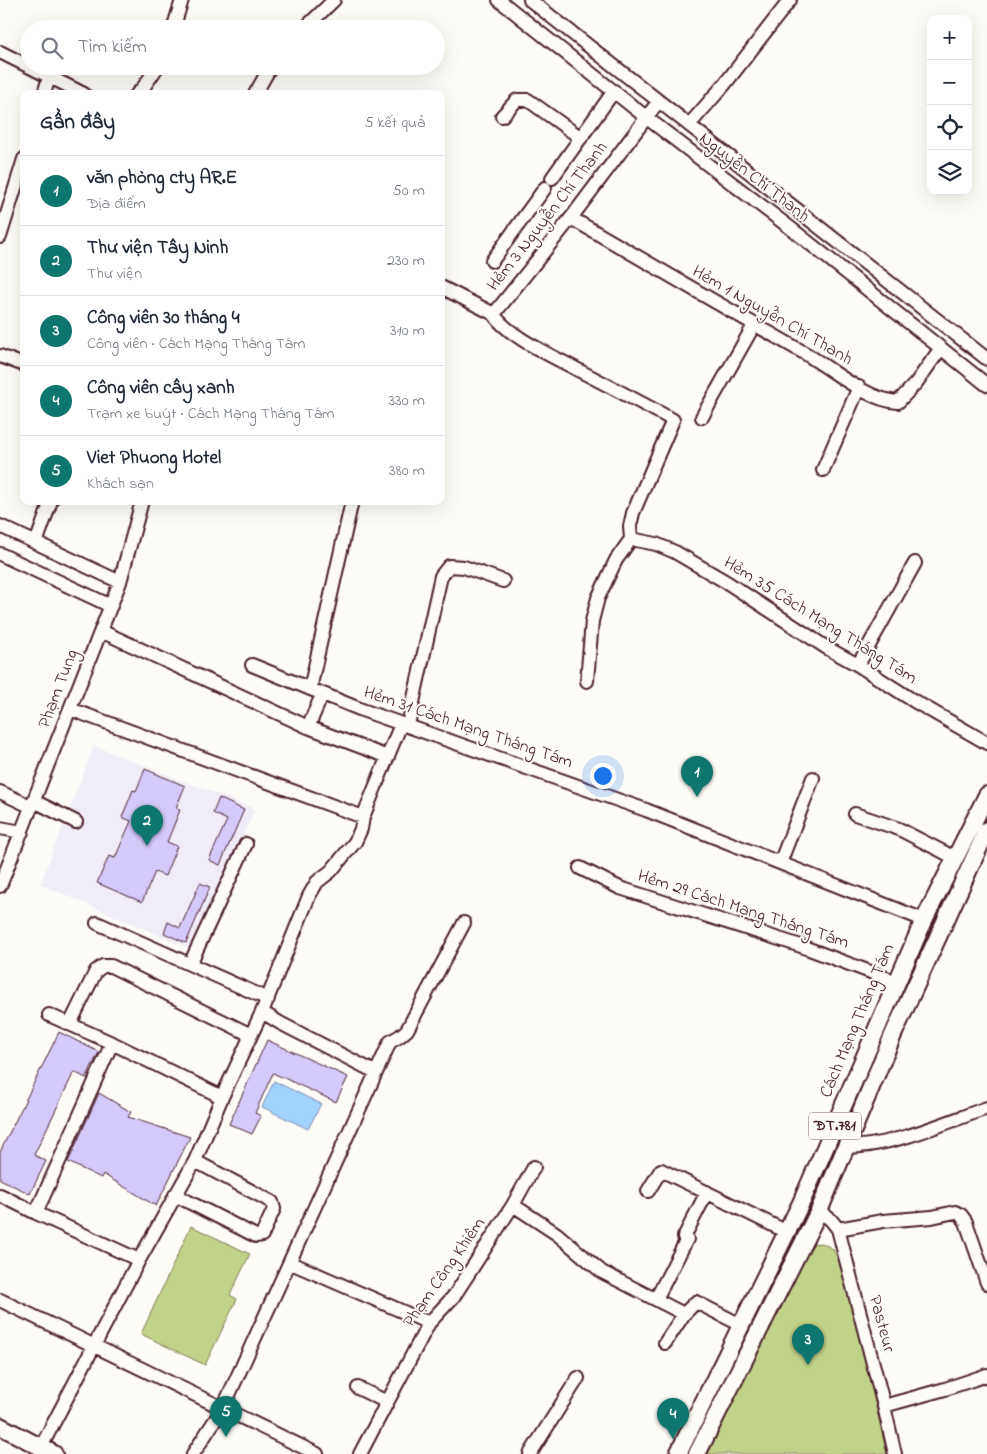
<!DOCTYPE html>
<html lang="vi">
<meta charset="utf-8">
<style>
body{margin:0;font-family:"Indie Flower",sans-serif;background:#f2f2f3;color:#1f2937}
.controls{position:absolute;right:15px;top:15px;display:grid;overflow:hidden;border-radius:10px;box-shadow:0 5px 20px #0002}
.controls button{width:45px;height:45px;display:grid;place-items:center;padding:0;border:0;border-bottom:1px solid #e0e1e3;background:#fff;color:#1f2937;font:25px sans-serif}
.you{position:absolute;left:602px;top:775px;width:18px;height:18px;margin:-12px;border:4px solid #fff;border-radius:50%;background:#1a73e8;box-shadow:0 0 0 8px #1a73e833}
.badge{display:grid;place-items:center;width:32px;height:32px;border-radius:50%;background:#0f766e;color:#fff;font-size:16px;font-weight:700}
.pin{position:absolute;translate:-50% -41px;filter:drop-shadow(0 1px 2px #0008)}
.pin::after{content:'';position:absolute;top:26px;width:18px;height:15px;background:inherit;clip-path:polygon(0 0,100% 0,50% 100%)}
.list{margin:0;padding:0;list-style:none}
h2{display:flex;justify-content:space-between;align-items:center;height:65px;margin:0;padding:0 20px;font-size:21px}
h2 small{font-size:16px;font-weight:400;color:#747a83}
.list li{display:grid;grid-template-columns:32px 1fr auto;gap:15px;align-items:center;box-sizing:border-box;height:70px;padding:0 20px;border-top:1px solid #e0e1e3}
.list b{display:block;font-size:19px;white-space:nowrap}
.list p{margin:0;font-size:16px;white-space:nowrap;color:#747a83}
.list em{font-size:16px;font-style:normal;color:#747a83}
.icon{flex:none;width:28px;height:28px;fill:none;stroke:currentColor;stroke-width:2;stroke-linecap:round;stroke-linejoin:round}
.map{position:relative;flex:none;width:987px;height:1454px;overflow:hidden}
.search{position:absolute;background:#fff;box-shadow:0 5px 20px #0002;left:20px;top:20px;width:425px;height:55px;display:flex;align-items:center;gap:12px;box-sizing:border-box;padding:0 18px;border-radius:28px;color:#747a83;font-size:19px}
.panel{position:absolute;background:#fff;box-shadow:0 5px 20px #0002;left:20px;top:90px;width:425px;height:415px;border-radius:10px}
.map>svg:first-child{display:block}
.built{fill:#f1edf8}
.green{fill:#c0d388;stroke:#85795a}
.water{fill:#a0d3fe;stroke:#7e8baa}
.building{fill:#d4c9fb;stroke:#4a1f2b}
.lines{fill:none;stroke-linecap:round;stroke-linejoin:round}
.minor-casing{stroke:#4a1f2b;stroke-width:16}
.major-casing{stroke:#4a1f2b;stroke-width:20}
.minor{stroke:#fdfcf7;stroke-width:12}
.major{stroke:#fdfcf7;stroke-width:16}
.labels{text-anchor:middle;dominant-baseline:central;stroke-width:4;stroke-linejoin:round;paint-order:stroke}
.shield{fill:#fdfcf7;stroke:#806168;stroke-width:1}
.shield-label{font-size:16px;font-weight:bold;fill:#4a1f2b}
.street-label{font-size:18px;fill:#4a1f2b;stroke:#fdfcf7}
</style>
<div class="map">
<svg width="987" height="1454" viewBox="0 0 987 1454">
<rect width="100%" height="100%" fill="#fdfcf7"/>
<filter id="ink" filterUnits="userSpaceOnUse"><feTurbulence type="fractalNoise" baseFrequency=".02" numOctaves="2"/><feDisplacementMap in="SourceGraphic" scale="10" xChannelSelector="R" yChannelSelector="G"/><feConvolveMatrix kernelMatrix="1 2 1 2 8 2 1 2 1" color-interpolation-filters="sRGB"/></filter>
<g filter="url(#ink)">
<path class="built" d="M94,746l161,63 -62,141 -153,-66z"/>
<path class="green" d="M191,1226l59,28 -20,41 7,4 -32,66 -64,-31z
M822,1243l11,6 12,26 42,179h-179l88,-186 8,-14 9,-10z"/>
<path class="water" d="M274,1081l47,23 -13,25 -46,-22z"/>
<path class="building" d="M145,769l40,17 -9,22 4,2 -13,32 10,4 -12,30 -10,-4 -13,30 -45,-19 12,-27 6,2 16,-37 -9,-4 11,-27 3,1z
M219,798l25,12 -24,55 -11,-5 18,-40 -14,-7z
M200,883l10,4 -24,56 -22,-10 4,-11 12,6z
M59,1032l40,20 -13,26 -12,-6 -40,83 12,6 -16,33 -30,-15v-27z
M267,1040l81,37 -12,25 -63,-29 -18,40 6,3 -9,18 -23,-10z
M99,1093l32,19 -3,5 62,20 -34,69 -53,-32 -2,4 -33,-16z"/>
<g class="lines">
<g class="minor-casing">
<path id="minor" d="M499,0l148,118 146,112 194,155
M530,0l457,359
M173,29l9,-29
M304,29l30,-29
M0,52l84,42
M44,94l5,-17
M137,94l6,-6 15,-22
M255,94l16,-28
M502,116l15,-16h11l53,38
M689,125l35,-40 66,-85
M552,178l62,-87
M571,218c77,45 153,89 230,133 29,16 64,49 97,51l18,-19 25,-35
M0,237l24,-78
M492,261l53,-73
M441,287l53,27
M494,314c12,22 63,44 86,57 31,16 62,32 93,49l-40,93 -3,13 1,13 -15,21 -18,38 -6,23 -5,60
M494,314l77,-96 87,-116
M0,356l24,9
M702,417l52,-92
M823,470l36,-83
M0,526l120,56
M631,539l25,5 19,8 53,31 99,65 31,17 56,36 73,42
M36,543l15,-42
M0,554l111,52
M101,631l207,96
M252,665l110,45 284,100 278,110
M858,665l57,-102
M310,689l42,-188
M322,695l-14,32 80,30
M70,709l293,108
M408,725l33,-149 8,-10 15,1 39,14
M0,792l32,15
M34,801l42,21
M855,814l44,15 56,29
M0,828l22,4
M780,863l33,-85
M580,868l40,20 181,58 96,36
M0,886l120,-304 22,-81
M97,923l171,76
M190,964l56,-120
M262,1012l18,11 95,49
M49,1015l63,28 110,54
M70,1024l26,-53 7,-5h8l140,69
M846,1147c45,0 98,-24 141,-39
M648,1191l13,-21 126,62
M0,1195l36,18 103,47
M175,1195l75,38 6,3 6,-1 12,-26 -2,-7 -77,-41
M513,1205l44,29 45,38 82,42 12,-12 45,23
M819,1211l12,9 7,9 46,177 11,48
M36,1213l76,-170
M838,1229l45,-8 49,-4 23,-5 6,3 5,7 21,61
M291,1263l138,60
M656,1299l31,-60 -3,-2 23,-45
M0,1300l317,154
M665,1343l19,-29
M358,1388l29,14
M884,1406l61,-17 42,-14
M41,1447l98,-187 56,-99 27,-64 40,-85 47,-116 8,-14 14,-11 24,-29 6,-13 2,-12 38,-93
M193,1454l30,-46 167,-366 10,-6 7,-6 57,-107
M360,1454l69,-131 25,-27 59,-91 21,-38
M530,1454l48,-76"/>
</g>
<g class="major-casing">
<path id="major" d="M0,1426l54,28
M678,1454l123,-251 123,-283 63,-125
M697,1454l122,-243 74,-176 94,-205"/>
</g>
<use href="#minor" class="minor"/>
<use href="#major" class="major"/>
</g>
</g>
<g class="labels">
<rect class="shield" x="809" y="1112.5" width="52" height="27" rx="4"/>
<g class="shield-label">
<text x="835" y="1126">ĐT.781</text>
</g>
<g class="street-label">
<text transform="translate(754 178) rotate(38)">Nguyễn Chí Thanh</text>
<text transform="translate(548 217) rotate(-52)">Hẻm 3 Nguyễn Chí Thanh</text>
<text transform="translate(772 316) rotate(30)">Hẻm 1 Nguyễn Chí Thanh</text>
<text transform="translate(820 621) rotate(32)">Hẻm 35 Cách Mạng Tháng Tám</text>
<text transform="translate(59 689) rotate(-69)">Phạm Tung</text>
<text transform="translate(468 728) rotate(19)">Hẻm 31 Cách Mạng Tháng Tám</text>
<text transform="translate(743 910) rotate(18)">Hẻm 29 Cách Mạng Tháng Tám</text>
<text transform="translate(858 1021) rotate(-67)">Cách Mạng Tháng Tám</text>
<text transform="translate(445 1273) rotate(-55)">Phạm Công Khiêm</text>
<text transform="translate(881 1324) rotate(75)">Pasteur</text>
</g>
</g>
</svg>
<div class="controls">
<button>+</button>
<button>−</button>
<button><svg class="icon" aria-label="locate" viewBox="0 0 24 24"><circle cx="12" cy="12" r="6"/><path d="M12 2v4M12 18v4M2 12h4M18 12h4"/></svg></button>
<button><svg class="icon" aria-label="layers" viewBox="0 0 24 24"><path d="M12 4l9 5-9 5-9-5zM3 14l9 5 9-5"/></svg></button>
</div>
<div class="you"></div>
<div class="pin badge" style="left:697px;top:797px">1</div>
<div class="pin badge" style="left:147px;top:846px">2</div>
<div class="pin badge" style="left:808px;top:1365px">3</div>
<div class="pin badge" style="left:673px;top:1439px">4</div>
<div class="pin badge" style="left:226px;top:1437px">5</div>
<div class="search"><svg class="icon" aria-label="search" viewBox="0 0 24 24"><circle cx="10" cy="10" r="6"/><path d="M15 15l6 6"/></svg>Tìm kiếm</div>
<section class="panel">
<h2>Gần đây<small>5 kết quả</small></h2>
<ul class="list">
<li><span class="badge">1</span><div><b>văn phòng cty AR.E</b><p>Địa điểm</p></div><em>50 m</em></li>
<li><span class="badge">2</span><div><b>Thư viện Tây Ninh</b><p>Thư viện</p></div><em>230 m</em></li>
<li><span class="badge">3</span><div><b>Công viên 30 tháng 4</b><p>Công viên · Cách Mạng Tháng Tám</p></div><em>310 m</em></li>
<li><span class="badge">4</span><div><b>Công viên cây xanh</b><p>Trạm xe buýt · Cách Mạng Tháng Tám</p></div><em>330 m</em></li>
<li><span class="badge">5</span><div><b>Viet Phuong Hotel</b><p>Khách sạn</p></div><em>380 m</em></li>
</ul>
</section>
</div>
